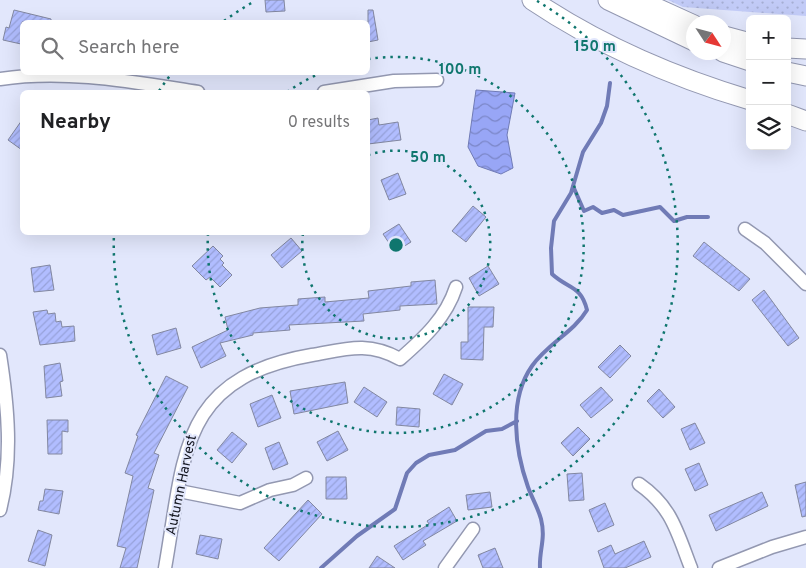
<!DOCTYPE html>
<meta charset="utf-8">
<style>
body{margin:0;font-family:Overpass,sans-serif;background:#f6f6f6;color:#202124}
.controls{position:absolute;right:15px;top:15px;display:grid;overflow:hidden;border-radius:8px;box-shadow:0 5px 20px #0002}
.controls button{width:45px;height:45px;display:grid;place-items:center;padding:0;border:0;border-bottom:1px solid #e0e0e0;background:#fff;color:#202124;font:25px sans-serif}
.compass{position:absolute;left:686px;top:15px;width:45px;height:45px;border-radius:50%;background:#fff;box-shadow:0 5px 20px #0002;rotate:126deg}
.list{margin:0;padding:0;list-style:none}
h2{display:flex;justify-content:space-between;align-items:center;height:65px;margin:0;padding:0 20px;font-size:21px}
h2 small{font-size:16px;font-weight:400;color:#757577}
.icon{flex:none;width:28px;height:28px;fill:none;stroke:currentColor;stroke-width:2;stroke-linecap:round;stroke-linejoin:round}
.map{position:relative;flex:none;width:806px;height:568px;overflow:hidden}
.search{position:absolute;background:#fff;box-shadow:0 5px 20px #0002;left:20px;top:20px;width:350px;height:55px;display:flex;align-items:center;gap:12px;box-sizing:border-box;padding:0 18px;border-radius:8px;color:#757577;font-size:19px}
.panel{position:absolute;background:#fff;box-shadow:0 5px 20px #0002;left:20px;top:90px;width:350px;height:145px;border-radius:8px}
.map>svg:first-child{display:block}
.park{fill:url(#park-dots)}
.water{fill:url(#water-waves);stroke:#707bb6}
.lines{fill:none;stroke-linecap:round;stroke-linejoin:round}
.stream{stroke:#707bb6;stroke-width:4}
.building{fill:url(#building-hatch);stroke:#8287a0}
.minor-casing{stroke:#9398b1;stroke-width:15}
.highway-casing{stroke:#9398b1;stroke-width:21}
.minor{stroke:#fff;stroke-width:12}
.highway{stroke:#fff;stroke-width:19}
.ring{fill:none;stroke:#0f766e;stroke-width:2.5;stroke-dasharray:2.5 5}
.labels{text-anchor:middle;dominant-baseline:central;stroke-width:4;stroke-linejoin:round;paint-order:stroke}
.street-label{font-size:14px;fill:#141620;stroke:#e2e7fc}
.centre{fill:#0f766e;stroke:#e2e7fc;stroke-width:2.5}
.ring-label{font-size:15px;text-anchor:middle;font-weight:bold;fill:#0f766e;stroke:#e2e7fc;stroke-width:4;stroke-linejoin:round;paint-order:stroke}
</style>
<div class="map">
<svg width="806" height="568" viewBox="0 0 806 568">
<defs>
<pattern id="park-dots" width="8" height="8" patternUnits="userSpaceOnUse" patternTransform="scale(1.25)"><rect width="8" height="8" fill="#c2cbf7"/><path d="M2 2h.1M6 6h.1" fill="none" stroke="#a6aed3" stroke-width="1.8" stroke-linecap="round"/></pattern>
<pattern id="water-waves" width="16" height="10" patternUnits="userSpaceOnUse" patternTransform="scale(1.25)"><rect width="16" height="10" fill="#98a6f6"/><path d="M0 5q4-4 8 0t8 0" fill="none" stroke="#7b86c7"/></pattern>
<pattern id="building-hatch" width="6" height="6" patternUnits="userSpaceOnUse" patternTransform="scale(1.25)"><rect width="6" height="6" fill="#b1bdff"/><path d="M-1 1l2-2M0 6l6-6M5 7l2-2" fill="none" stroke="#97a2da"/></pattern>
</defs>
<rect width="100%" height="100%" fill="#e2e7fc"/>
<path class="park" d="M668,0h138v16l-123,-9z"/>
<path class="water" d="M476,90l39,3 -8,42 6,33 -12,6 -23,-8 -10,-19z"/>
<g class="lines">
<path class="stream" d="M573,186l11,25 9,-4 9,6 12,-3 9,5 37,-8 14,14 13,-4h21
M321,568l36,-32 38,-27 12,-36 9,-10 13,-8 26,-5 31,-19 16,-2 15,-8
M540,568c-1,-18 6,-29 1,-49 -3,-11 -9,-21 -13,-32 -13,-37 -20,-87 4,-121 15,-22 42,-34 55,-56 -6,-25 -19,-21 -35,-36l-1,-26 3,-27 17,-28 12,-41 18,-29 6,-17 3,-23"/>
</g>
<path class="building" d="M265,0h19l1,11 -19,1z
M14,10l37,9v3h-29l-1,22 -18,-4 3,-13 3,1z
M368,10h5l5,30 -10,2z
M378,118l1,7 19,-3 3,18 -33,4v-24z
M22,120v30l-14,-10z
M398,173l8,21 -17,6 -8,-20z
M473,206l13,11 -20,25 -14,-11z
M399,224l12,18 -16,10 -12,-18z
M291,238l11,13 -20,17 -11,-13z
M704,242l46,37 -11,12 -46,-35z
M213,246l10,10 -3,3 4,4 -2,2 10,10 -12,12 -10,-10 -4,3 -14,-14z
M50,265l4,25 -20,2 -3,-24z
M488,266l11,18 -20,12 -10,-18z
M435,280l2,24 -37,2v4l-37,4 1,7 -75,4 1,5 -37,3v2l-33,8 6,13 -25,12 -9,-21 36,-17 -3,-13 35,-9 38,-3v-6l27,-2v5l44,-4 -1,-7 43,-5v-4z
M764,290l35,48 -11,8 -36,-46z
M468,307h26l-1,20h-9l-1,33 -22,-1v-17h7z
M47,310l1,4 7,-1 1,9 5,-1 1,6 12,-1 1,15 -35,4 -7,-33z
M176,328l5,20 -24,7 -5,-20z
M620,345l11,11 -21,22 -12,-11z
M60,363l3,18 -3,1 2,14 -16,2 -2,-32z
M444,374l19,10 -11,21 -19,-11z
M166,376l22,11 -34,66 5,2 -11,33 6,2 -17,78h-17l6,-20 -9,-2 16,-70 -8,-3 13,-37 -2,-1z
M345,382l3,21 -54,11 -4,-23z
M364,387l23,15 -10,15 -23,-15z
M601,387l12,13 -22,18 -11,-13z
M659,389l16,18 -12,11 -16,-17z
M272,395l9,23 -23,9 -8,-23z
M397,407l23,2 -1,18 -23,-2z
M47,420h21v12l-6,-1v23h-14z
M695,423l10,20 -15,7 -9,-21z
M578,427l12,12 -17,17 -12,-13z
M338,431l10,19 -21,11 -10,-19z
M232,432l15,12 -15,19 -15,-13z
M279,442l9,22 -15,6 -8,-22z
M699,463l9,22 -13,6 -10,-22z
M582,473l2,27 -15,1 -2,-27z
M326,477h20l1,22h-21z
M806,482v34l-4,1 -7,-32z
M45,489l18,2 -4,23 -21,-4 2,-9h3z
M490,492l2,15 -24,3 -2,-15z
M762,492l6,14 -52,25 -7,-16z
M308,500l14,14 -43,47 -15,-13z
M605,503l9,22 -16,7 -9,-22z
M449,507l8,14 -34,20 3,4 -23,15 -9,-14 35,-22 -2,-3z
M38,530l14,5 -7,31 -17,-5z
M200,535l22,4 -4,20 -22,-5z
M644,541l7,16 -26,11h-21l-6,-17 13,-6 4,9z
M495,548l8,20h-20l-5,-13z
M377,556l18,12h-26z"/>
<g class="lines">
<g class="minor-casing">
<path id="minor" d="M0,79c66,-10 133,3 198,13
M324,92l70,-11 43,-1
M745,229l20,14 41,41
M0,355c8,51 13,104 0,155
M639,484c33,23 38,48 52,84
M179,491l61,12 30,-13 23,-5 13,-7
M165,568c20,-112 13,-190 147,-213 34,-6 56,-14 88,4 24,-21 46,-41 56,-72
M445,568l28,-39
M719,568l53,-21 34,-10"/>
</g>
<g class="highway-casing">
<path id="highway" d="M532,0c67,45 141,77 218,100
M608,0l86,41
M639,0l55,25
M724,36l26,7
M787,48l19,1
M723,52l27,9
M787,72l19,4
M787,114l19,7"/>
</g>
<use href="#minor" class="minor"/>
<use href="#highway" class="highway"/>
</g>
<g class="ring">
<path d="M368 155A94 94 0 1 1 303 233"/>
<path d="M287 92A188 188 0 0 1 321 73M368 59A188 188 0 1 1 208 234"/>
<path d="M159 91A282 282 0 0 1 172 73M224 21A282 282 0 0 1 255 1M537 1A282 282 0 1 1 114 233"/>
</g>
<g class="labels">
<g class="street-label">
<text transform="translate(182 485) rotate(-78)">Autumn Harvest</text>
</g>
</g>
<circle cx="396" cy="245" r="8" class="centre"/>
<g class="ring-label">
<text x="595" y="51">150 m</text>
<text x="460" y="74">100 m</text>
<text x="428" y="162">50 m</text>
</g>
</svg>
<div class="controls">
<button>+</button>
<button>−</button>
<button><svg class="icon" aria-label="layers" viewBox="0 0 24 24"><path d="M12 4l9 5-9 5-9-5zM3 14l9 5 9-5"/></svg></button>
</div>
<svg class="compass" viewBox="-18 -18 36 36"><path d="M0-13l5 13h-10z" fill="#e53935"/><path d="M0 13l5-13h-10z" fill="#757577"/></svg>
<div class="search"><svg class="icon" aria-label="search" viewBox="0 0 24 24"><circle cx="10" cy="10" r="6"/><path d="M15 15l6 6"/></svg>Search here</div>
<section class="panel">
<h2>Nearby<small>0 results</small></h2>
<ul class="list">
</ul>
</section>
</div>
